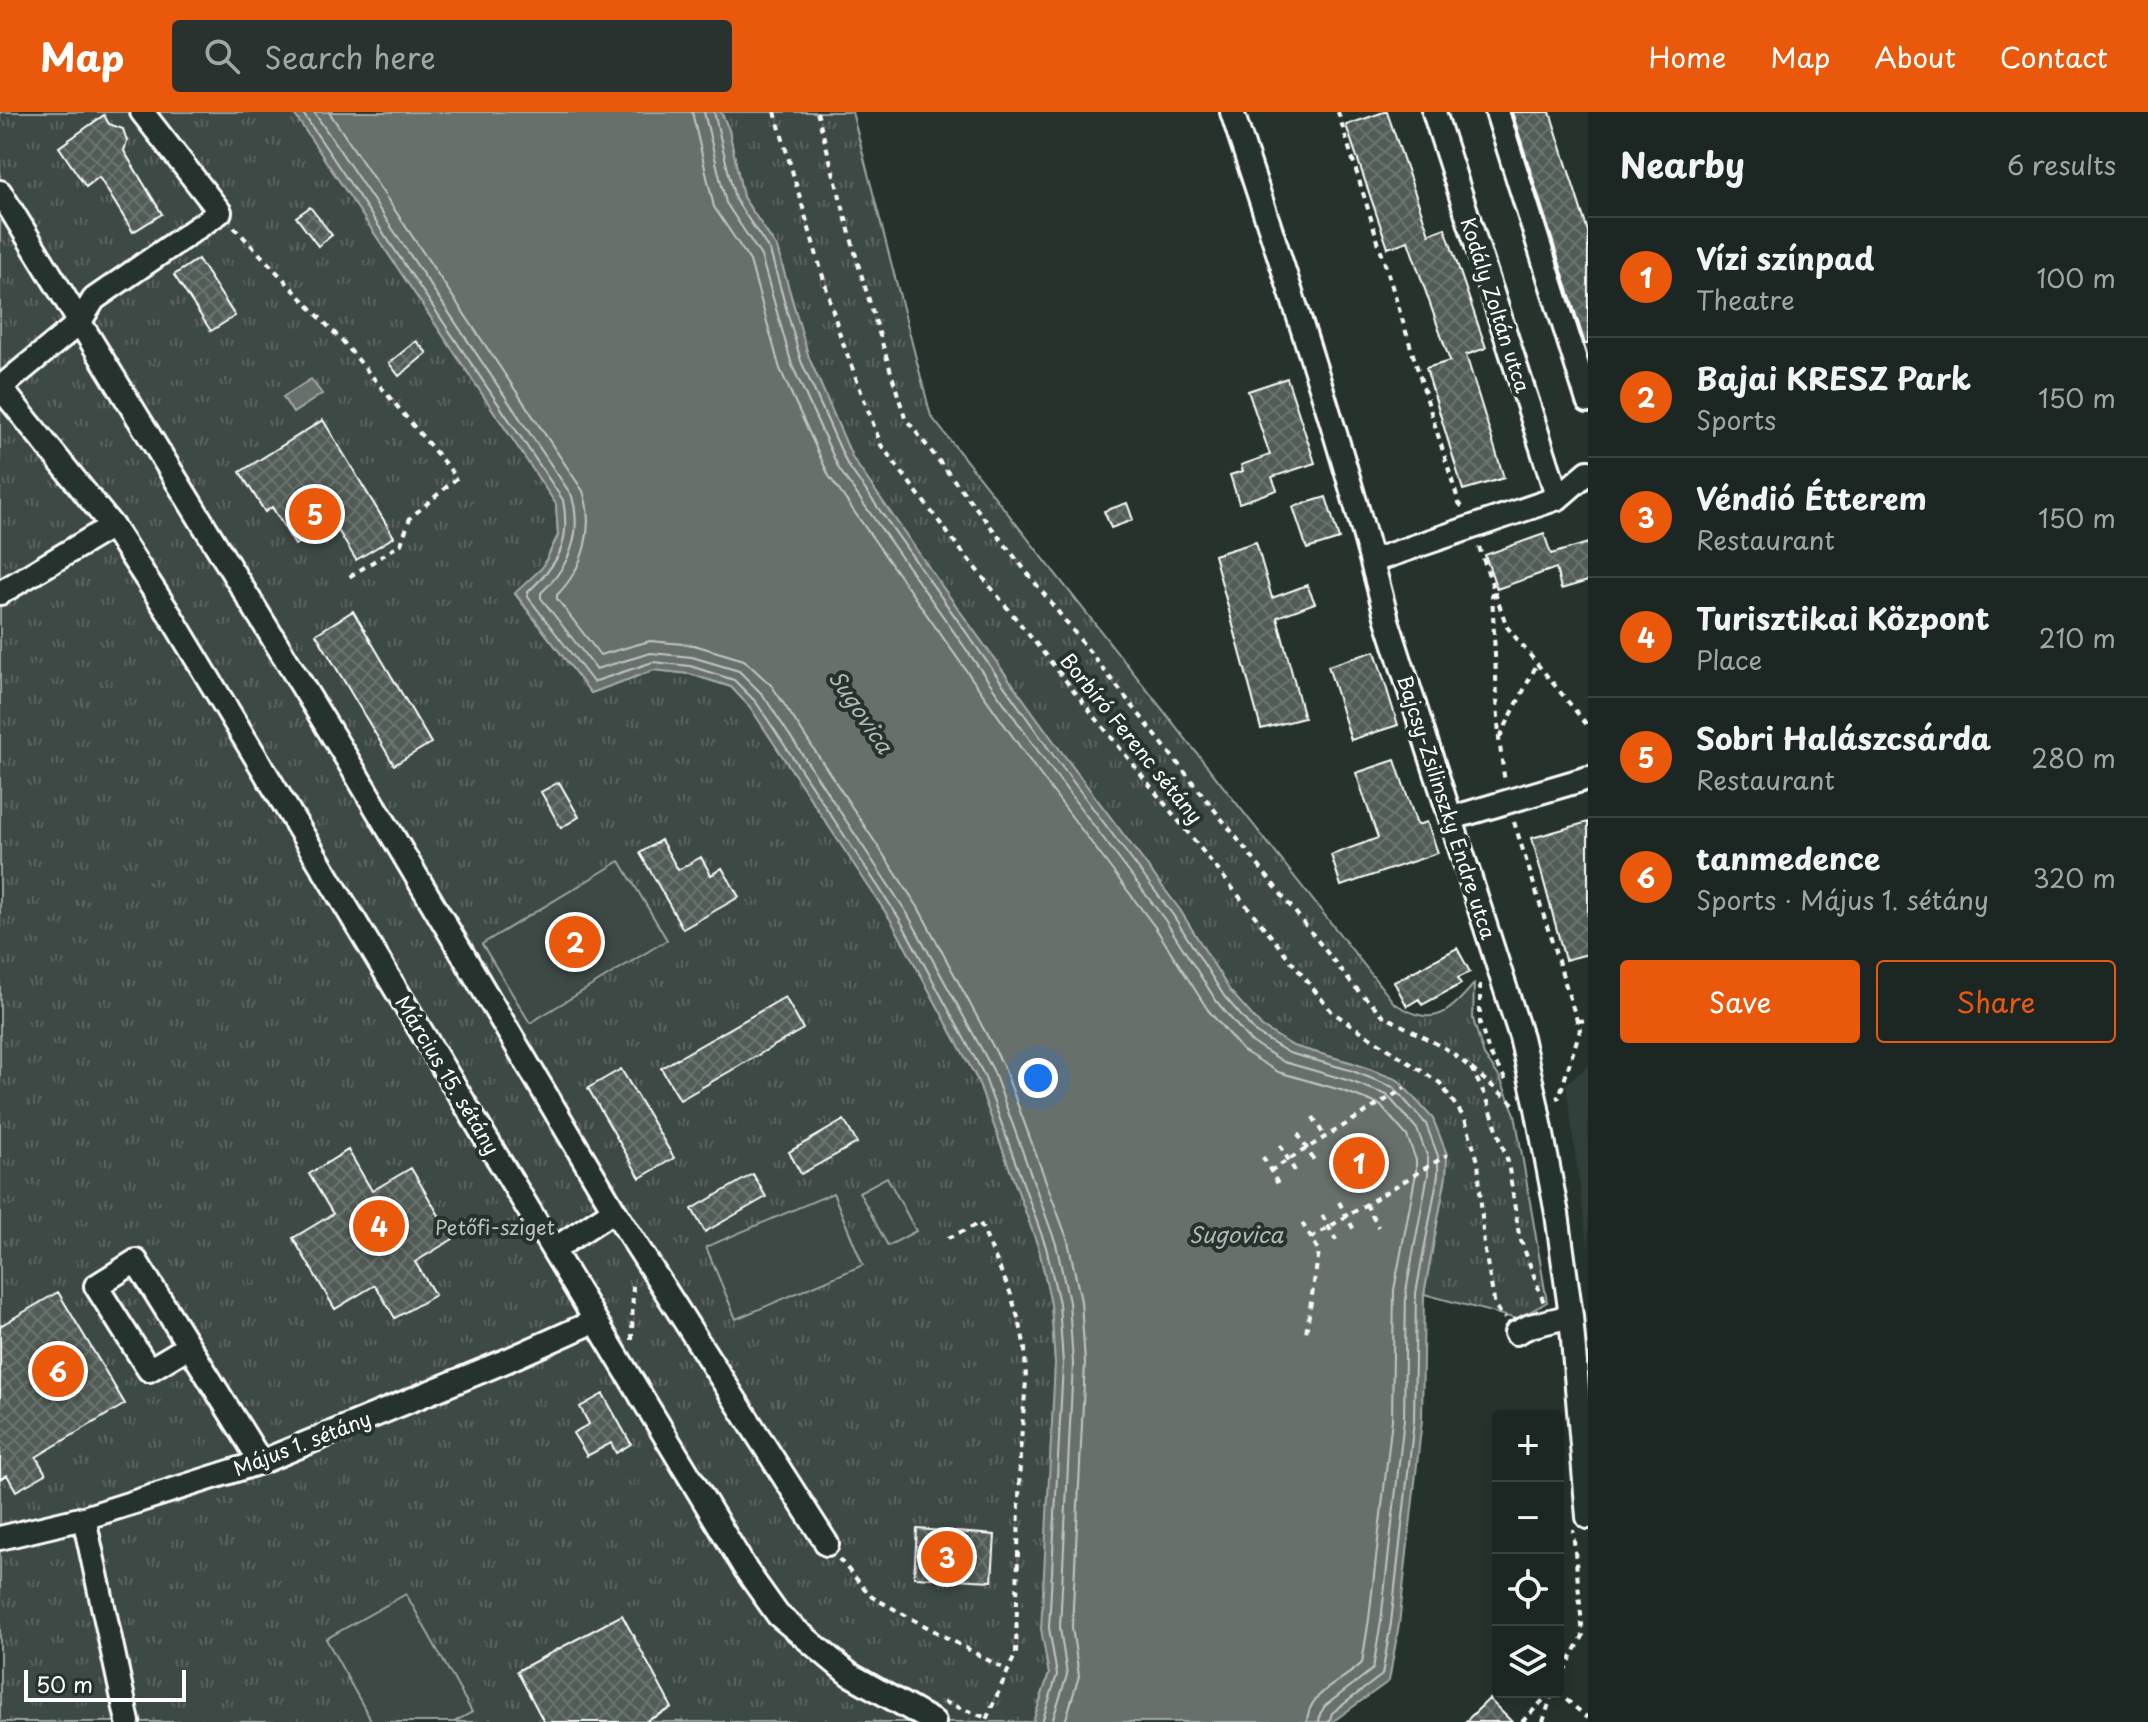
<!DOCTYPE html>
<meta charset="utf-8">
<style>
body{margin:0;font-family:"Playpen Sans",sans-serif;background:#29322f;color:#f1f3f6}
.controls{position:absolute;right:24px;bottom:24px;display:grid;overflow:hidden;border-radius:8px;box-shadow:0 4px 12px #0003}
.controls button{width:72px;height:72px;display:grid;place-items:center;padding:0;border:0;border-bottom:2px solid #3a4340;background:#1c2622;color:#f1f3f6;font:40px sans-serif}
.scale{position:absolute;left:24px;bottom:20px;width:162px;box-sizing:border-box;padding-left:8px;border:4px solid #fff;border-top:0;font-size:22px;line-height:28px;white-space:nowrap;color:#fff;-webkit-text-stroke:6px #26332d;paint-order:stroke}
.you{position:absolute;left:1038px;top:966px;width:28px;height:28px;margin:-20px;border:6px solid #fff;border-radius:50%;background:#1a73e8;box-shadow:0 0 0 12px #1a73e833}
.badge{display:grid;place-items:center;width:52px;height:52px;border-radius:50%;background:#ea580c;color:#fff;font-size:26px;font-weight:700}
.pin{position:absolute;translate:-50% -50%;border:4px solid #fff;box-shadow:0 2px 8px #0006}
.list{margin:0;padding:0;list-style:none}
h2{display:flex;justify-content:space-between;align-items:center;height:104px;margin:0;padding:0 32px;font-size:34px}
h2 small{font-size:26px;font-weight:400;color:#a0a5a5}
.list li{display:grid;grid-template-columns:52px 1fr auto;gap:24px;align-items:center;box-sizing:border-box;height:120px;padding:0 32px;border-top:2px solid #3a4340}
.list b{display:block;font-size:30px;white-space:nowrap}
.list p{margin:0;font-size:26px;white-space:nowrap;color:#a0a5a5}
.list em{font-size:26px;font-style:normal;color:#a0a5a5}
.actions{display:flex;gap:16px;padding:24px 32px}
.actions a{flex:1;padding:18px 0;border:2px solid #ea580c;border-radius:8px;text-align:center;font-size:28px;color:#ea580c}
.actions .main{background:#ea580c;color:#fff}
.icon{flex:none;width:44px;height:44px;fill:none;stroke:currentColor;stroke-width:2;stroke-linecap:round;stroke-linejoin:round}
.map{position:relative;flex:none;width:1588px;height:1610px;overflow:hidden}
header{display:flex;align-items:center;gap:48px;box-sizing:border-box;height:112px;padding:0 40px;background:#ea580c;color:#fff}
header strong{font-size:38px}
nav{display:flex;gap:44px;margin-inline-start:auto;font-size:28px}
.search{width:560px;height:72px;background:#29322f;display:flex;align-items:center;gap:20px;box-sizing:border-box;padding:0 28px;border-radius:8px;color:#a0a5a5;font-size:30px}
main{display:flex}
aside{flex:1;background:#1c2622}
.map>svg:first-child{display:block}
.built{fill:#333f3a}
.grass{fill:url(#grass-tufts);stroke:#9ea4a2;stroke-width:2}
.pitch{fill:#3e4944;stroke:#9ea4a2;stroke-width:2}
.water{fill:#67706c;stroke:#a4a9a7;stroke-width:2}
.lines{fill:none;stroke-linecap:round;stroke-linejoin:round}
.shore{stroke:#c2c6c4;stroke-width:2}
.building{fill:url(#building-cross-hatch);stroke:#fff;stroke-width:2}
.minor-casing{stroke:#fff;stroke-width:28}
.path{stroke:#fff;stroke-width:4;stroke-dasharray:6 6;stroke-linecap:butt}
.minor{stroke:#26332d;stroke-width:22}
.labels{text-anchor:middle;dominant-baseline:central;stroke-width:8;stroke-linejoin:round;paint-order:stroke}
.street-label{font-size:20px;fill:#fff;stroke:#26332d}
.park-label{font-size:20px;fill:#bbbfbe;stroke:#26332d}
.water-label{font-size:22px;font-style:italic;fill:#b3b8b6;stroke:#26332d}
</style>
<header>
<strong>Map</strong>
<div class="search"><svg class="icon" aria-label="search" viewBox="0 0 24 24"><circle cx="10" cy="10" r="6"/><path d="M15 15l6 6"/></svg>Search here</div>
<nav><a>Home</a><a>Map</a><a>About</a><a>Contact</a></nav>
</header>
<main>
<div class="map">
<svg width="1588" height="1610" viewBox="0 0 1588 1610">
<defs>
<pattern id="grass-tufts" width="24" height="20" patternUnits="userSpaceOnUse" patternTransform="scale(2)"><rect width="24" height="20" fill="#3e4944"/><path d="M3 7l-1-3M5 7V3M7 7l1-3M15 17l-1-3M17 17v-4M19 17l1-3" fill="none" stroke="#5b6460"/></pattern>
<pattern id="building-cross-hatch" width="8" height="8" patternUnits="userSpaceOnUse" patternTransform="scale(2)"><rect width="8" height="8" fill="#515c57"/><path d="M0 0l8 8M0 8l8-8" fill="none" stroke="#6b7470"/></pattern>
</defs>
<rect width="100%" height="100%" fill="#26332d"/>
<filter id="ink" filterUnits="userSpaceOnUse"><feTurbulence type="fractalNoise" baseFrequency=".0125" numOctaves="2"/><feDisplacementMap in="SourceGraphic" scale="16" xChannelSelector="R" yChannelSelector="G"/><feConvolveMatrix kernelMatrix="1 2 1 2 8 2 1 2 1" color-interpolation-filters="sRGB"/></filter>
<g filter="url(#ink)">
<path class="built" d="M1588,954v182l-22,-164z"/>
<path class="grass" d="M0,0h293l263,392 2,31 -16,33 -27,26 76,99 63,-23 36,4 41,13 19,20 142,215 85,157 62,170 12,55 4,60 -9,296 3,14 -16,48h-1033z
M721,0h131l79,304 463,587c40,25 53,12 80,-19l-1,35 11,36 16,23 15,36 32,188 -30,17 -93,-25 22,-118 1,-21 -14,-36 -35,-39 -45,-17 -60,-17 -31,-19 -32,-36 -50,-81 -120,-160 -119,-165 -88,-126 -44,-101 -32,-110 -34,-51 -14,-67z"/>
<path class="pitch" d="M620,749l47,79 -137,83 -48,-79z
M887,1065l29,54 -28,15 -29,-54z
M833,1081l30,72 -127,54 -30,-72z
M406,1482l66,118 -18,10h-82l-46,-83z"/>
<path class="water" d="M293,0h428l8,18 14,67 34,51 32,110 44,101 88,126 119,165 120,160 50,81 32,36 31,19 60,17 45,17 35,39 14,36 -1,21 -22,118 -2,126 -23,204 -10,57 -57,41h-299l16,-48 -8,-45 14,-265 -4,-60 -12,-55 -62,-170 -85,-157 -142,-215 -19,-20 -41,-13 -36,-4 -63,23 -76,-100 27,-25 16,-32 -2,-32z
M311,267l11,15 -29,19 -10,-16z"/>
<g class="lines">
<path class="shore" d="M302,0l261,388c8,43 -4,63 -35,92v5l65,85 60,-20 37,4 44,14 22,22 143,216 85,157 62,172 13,56 4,61 -14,264 8,47 -15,47
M314,0l258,384c11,39 -2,70 -31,97v5l55,71 55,-16 41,4 47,14 24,24 144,218 86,157 63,174 13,58 4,62 -13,264 7,47 -15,47
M329,0l254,379c12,36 1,77 -26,104v4l43,56 50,-14 44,4 50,15 28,26 146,221 85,158 65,176 13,60 4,62 -13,264 7,49 -14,46
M692,0l22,95 36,54 30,108 49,107 206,292 120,159 53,83 34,40 36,22 66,19 36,14 27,31 9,24v13l-22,117 -2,129 -23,200 -7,44c-19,19 -54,28 -55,59
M704,0l22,91 35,53 31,109 47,104 206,292 120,159 52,82 33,39 34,21 63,18 40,15 30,34 11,29v16l-22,117 -2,128 -23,202 -8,48 -48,37 -5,8 -1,8
M714,0l21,87 35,52 31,110 46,103 206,291 120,160 51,81 32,37 33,20 61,17 43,17 33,37 12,32v19l-22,118 -2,127 -23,203 -9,52 -50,38 -3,9"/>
</g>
<path class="building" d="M1384,0h3l42,122 16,-6 41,120 -20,7 38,123 -41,12 -37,-122 24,-7 -42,-120 -20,7 -42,-123z
M1512,0h38l38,120v112h-3z
M104,3l5,9 14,5 4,12 -3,10 38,63 -29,18 -34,-55 -13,10 -27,-40z
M310,95l22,28 -14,11 -22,-29z
M198,147l37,57 -24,15 -37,-56z
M416,229l11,12 -28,23 -10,-13z
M1287,266l28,85 -43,14 5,13 -38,13 -9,-28 13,-4 -2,-6 29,-10 -22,-64z
M323,308l71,117 -38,23 -23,-38 -38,23 -23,-38 -7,5 -25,-40z
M1326,385l13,42 -32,10 -14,-42z
M1127,391l6,17 -22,8 -7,-17z
M1544,422l7,20 37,-11v38l-27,8 -5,-21 -59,21 -12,-34z
M1256,430l16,56 35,-13 8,18 -38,14 27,101 -43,11 -47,-174z
M353,499l78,132 -37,22 -78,-131z
M1375,539l23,74 -47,15 -23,-74z
M1395,648l22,65 10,-3 11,31 -97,33 -10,-31 47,-17 -22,-65z
M559,670l20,35 -18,11 -20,-36z
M1588,710v132l-23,6 -33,-122z
M661,728l17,30 23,-13 10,18 11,-7 17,29 -56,32 -43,-76z
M1457,836l13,24 -12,6 3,6 -39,21 -3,-6 -12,7 -13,-24z
M785,885l18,32 -123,71 -19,-32z
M621,957l53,89 -34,20 -52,-90z
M844,1008l13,23 -56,31 -12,-22z
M348,1038l24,41 39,-23 42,71 -38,23 20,33 -40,23 -20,-33 -40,24 -42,-71 40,-24 -24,-40z
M753,1062l13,23 -61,35 -13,-23z
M58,1180l67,112 -89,53 10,17 -30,17 -9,-16 -7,4v-153z
M603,1282l28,50 -15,9 -5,-10 -24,13 -14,-23 16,-9 -9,-17z
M917,1417l78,6 -3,46 -78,-4z
M622,1503l50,93 -27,14h-101l-27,-51z
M1489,1587l23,23h-47z"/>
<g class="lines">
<g class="minor-casing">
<path id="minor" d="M1232,0c55,168 112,337 155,508l134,417 15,66 21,111 14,102 17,201
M1434,0l124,386
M1497,0l91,289
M0,80l347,567 267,451 213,334
M0,275l112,139 60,92 574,952 32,45 71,59 85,48
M0,276l79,-65 15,-24 126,-87 -78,-100
M1372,449l186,-63 30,-26
M0,481l112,-67
M1452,706l136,-40
M553,1138l61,-40
M1516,1221l14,-7 41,-10
M189,1234l-53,-85 -40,25 53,84 40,-24 72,116
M84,1406l44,204
M0,1426l84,-20 177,-56 247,-102 87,-39"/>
</g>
<path class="path" d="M775,0l65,223 41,110 75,99 376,468 108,71 25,36 13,42 6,85 11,60 10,13
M817,0l42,155 46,151 447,566 32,32 66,35 65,54
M1338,0l121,391 5,6
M234,115l111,117 112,134 -47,40 -9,26 -52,33
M1479,435l28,80 81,99
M1492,480l7,147 6,44
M1500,625l36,-71
M1514,710l66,208 -21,67 -3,1
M1480,872v40l9,28 19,32
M1578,909l10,-1
M1471,956l16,31 21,63 11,73 25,68
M1313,1005l12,20
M1298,1022l17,28
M1280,1033l16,28
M1263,1045l15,27
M1270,1059l135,-83
M1339,1090l15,28
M1366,1092l12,23
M1322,1103l14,25
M1302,1111l17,28 -13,82
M948,1126l32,-15 30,69 10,32 5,24 1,33 -6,72 -4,200 -31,69
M1311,1126l136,-83
M632,1228l1,-59
M839,1447l33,38 136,74
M1558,1570l25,-46 -10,-106
M1557,1580l31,26
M944,1590l43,16
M1522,1610l29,-30
M1543,1610l9,-28"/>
<use href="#minor" class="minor"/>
</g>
</g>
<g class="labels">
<g class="street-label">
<text transform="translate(1496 193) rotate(72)">Kodály Zoltán utca</text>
<text transform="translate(1132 626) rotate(51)">Borbíró Ferenc sétány</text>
<text transform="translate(1447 695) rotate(72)">Bajcsy-Zsilinszky Endre utca</text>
<text transform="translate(448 963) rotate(59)">Március 15. sétány</text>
<text transform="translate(302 1331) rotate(-21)">Május 1. sétány</text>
</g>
<g class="park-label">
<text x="495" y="1115">Petőfi-sziget</text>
</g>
<g class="water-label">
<text transform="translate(862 599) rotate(56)">Sugovica</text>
<text x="1236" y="1121">Sugovica</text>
</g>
</g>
</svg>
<div class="controls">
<button>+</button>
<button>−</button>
<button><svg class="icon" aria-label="locate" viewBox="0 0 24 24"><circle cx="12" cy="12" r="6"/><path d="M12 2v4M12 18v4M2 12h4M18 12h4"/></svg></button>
<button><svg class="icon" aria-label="layers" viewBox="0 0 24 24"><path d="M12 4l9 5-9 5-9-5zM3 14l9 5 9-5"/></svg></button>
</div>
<div class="scale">50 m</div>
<div class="you"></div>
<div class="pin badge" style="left:1359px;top:1051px">1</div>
<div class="pin badge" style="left:575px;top:830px">2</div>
<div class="pin badge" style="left:947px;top:1445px">3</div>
<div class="pin badge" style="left:379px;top:1114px">4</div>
<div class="pin badge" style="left:315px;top:402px">5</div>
<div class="pin badge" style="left:58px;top:1259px">6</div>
</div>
<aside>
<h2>Nearby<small>6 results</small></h2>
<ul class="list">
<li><span class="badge">1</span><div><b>Vízi színpad</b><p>Theatre</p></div><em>100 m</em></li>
<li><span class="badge">2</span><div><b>Bajai KRESZ Park</b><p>Sports</p></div><em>150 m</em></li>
<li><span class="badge">3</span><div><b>Véndió Étterem</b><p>Restaurant</p></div><em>150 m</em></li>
<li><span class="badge">4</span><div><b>Turisztikai Központ</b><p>Place</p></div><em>210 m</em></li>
<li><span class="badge">5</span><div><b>Sobri Halászcsárda</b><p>Restaurant</p></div><em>280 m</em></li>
<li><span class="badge">6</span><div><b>tanmedence</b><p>Sports · Május 1. sétány</p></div><em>320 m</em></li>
</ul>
<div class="actions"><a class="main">Save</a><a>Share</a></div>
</aside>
</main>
